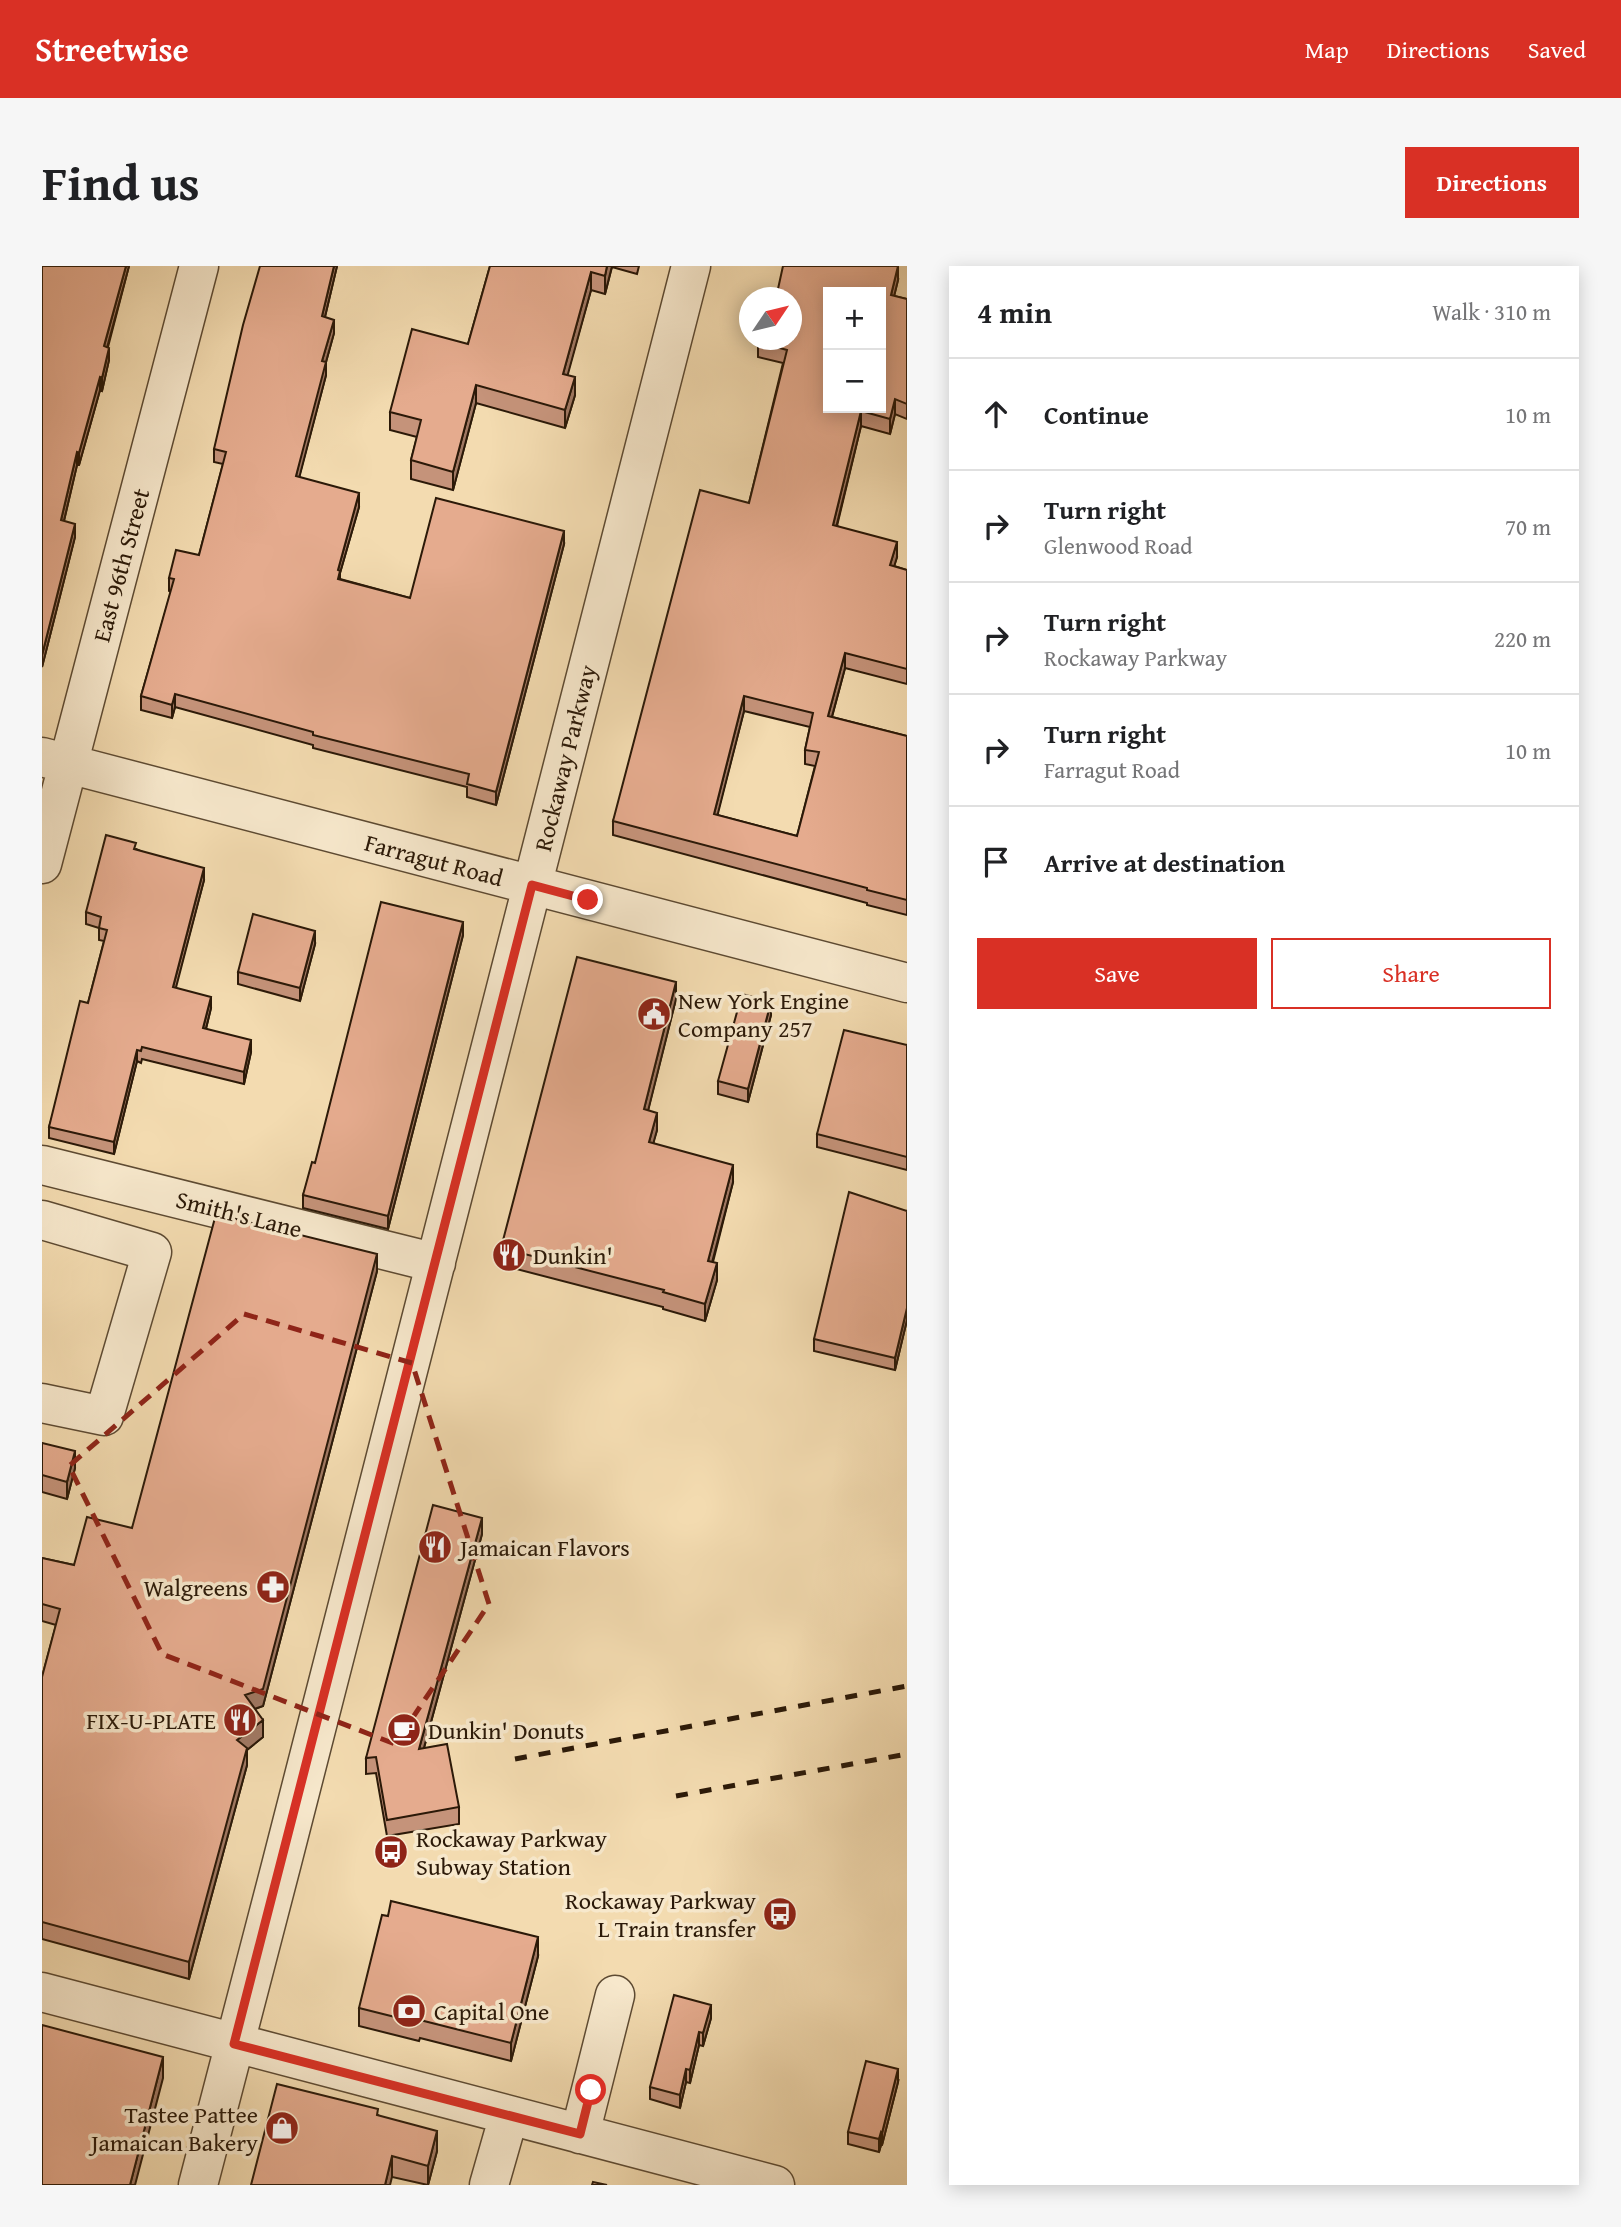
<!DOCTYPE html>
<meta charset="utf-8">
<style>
body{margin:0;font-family:"Gentium Book Plus",serif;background:#f6f6f6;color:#202124}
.controls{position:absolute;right:21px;top:21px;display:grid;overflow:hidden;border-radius:0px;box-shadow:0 4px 18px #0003}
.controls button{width:63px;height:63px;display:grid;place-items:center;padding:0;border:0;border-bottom:2px solid #e0e0e0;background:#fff;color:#202124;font:35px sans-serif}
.compass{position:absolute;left:697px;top:21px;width:63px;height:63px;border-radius:50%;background:#fff;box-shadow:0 4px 18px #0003;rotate:55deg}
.stop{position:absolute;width:21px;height:21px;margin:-16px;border:5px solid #d93025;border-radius:50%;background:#fff}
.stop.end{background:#d93025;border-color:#fff;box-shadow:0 2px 7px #0008}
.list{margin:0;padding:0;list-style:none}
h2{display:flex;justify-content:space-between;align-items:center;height:91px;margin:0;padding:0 28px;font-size:30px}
h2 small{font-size:23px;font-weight:400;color:#757577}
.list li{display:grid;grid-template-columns:46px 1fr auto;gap:21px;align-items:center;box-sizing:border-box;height:112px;padding:0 28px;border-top:2px solid #e0e0e0}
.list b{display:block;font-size:26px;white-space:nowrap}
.list p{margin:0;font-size:23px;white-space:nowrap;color:#757577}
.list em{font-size:23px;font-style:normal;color:#757577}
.actions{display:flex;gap:14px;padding:21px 28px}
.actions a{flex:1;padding:16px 0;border:2px solid #d93025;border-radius:0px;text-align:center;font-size:24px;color:#d93025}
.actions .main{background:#d93025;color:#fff}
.icon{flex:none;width:38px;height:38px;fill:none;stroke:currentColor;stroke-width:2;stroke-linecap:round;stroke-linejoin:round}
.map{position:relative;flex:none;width:865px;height:1919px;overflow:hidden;border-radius:0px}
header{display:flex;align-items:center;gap:42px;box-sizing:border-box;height:98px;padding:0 35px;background:#d93025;color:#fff}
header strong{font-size:33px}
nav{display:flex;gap:38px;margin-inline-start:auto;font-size:24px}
.intro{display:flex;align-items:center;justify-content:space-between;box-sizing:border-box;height:168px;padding:0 42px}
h1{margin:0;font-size:49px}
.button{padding:18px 32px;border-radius:0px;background:#d93025;color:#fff;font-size:24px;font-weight:700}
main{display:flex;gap:42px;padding:0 42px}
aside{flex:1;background:#fff;border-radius:0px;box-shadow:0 4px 18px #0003}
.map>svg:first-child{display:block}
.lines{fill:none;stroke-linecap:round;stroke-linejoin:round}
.minor-casing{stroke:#5d4a32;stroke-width:41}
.minor{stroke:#f7e8cc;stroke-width:38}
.rail{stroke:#2b1908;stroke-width:5;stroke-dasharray:12 12;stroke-linecap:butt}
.wall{fill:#c5937a;stroke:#2b1908;stroke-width:2;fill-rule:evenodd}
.shaded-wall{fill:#a07863;stroke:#2b1908;stroke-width:2}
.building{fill:#e5ab8e;stroke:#2b1908;stroke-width:2;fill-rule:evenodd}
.route{stroke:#d93025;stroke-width:9}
.marked{fill:none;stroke:#8f2418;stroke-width:5;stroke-dasharray:14 9;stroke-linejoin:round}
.labels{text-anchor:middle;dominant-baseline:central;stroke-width:7;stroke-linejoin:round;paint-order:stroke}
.street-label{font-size:24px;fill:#2b1908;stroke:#f7e8cc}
.poi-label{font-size:24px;fill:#2b1908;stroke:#f7e8cc;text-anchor:start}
</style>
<header>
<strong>Streetwise</strong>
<nav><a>Map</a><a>Directions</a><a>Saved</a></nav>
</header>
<div class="intro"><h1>Find us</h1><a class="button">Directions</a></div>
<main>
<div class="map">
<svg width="865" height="1919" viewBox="0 0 865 1919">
<rect width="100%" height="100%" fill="#f3dbb0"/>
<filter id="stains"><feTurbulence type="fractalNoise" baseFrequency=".00286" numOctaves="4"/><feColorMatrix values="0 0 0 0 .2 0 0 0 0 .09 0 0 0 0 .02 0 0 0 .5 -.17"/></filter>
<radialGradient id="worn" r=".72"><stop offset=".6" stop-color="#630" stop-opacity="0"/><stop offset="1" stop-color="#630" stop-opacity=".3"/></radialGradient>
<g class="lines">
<g class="minor-casing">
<path id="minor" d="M0,491l865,226
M0,598l157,-598
M0,899l394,98
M0,954l110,32 -48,164 -62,-13
M0,1726l733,193
M538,1868l35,-139
M156,1919l84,-323 409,-1596
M447,1919l20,-70"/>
</g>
<use href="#minor" class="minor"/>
<path class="rail" d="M473,1493l392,-73
M634,1530l231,-42"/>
</g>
<path class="wall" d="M0,0h87l-21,81 1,13 -7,31 -2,-1 -21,75h-2l-13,56 11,16 -33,130z
M295,0l-12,51 9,16 -8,29v13l-27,102 60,30 -19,66v6l70,19 154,-54 -68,261 -29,-8v-10l-154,-39v-3l-138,-38 -3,11 -31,-8v-14l30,-104 -2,-1v-13l30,-23 24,-91 -9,-2v-13z
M448,0h149l-2,8 -25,-7 -7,27 -14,-4 -24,85 8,20 -10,33 -89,-25 -23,87 -42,-11v-19l6,-23 -27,-7v-18l78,-68z
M856,14l-4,16 13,3v120l-12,-5 -5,20 -29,-8 -24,100 60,31 -3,9 13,4v114l-62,-16 -13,49 75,19v179l-40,-10v-2l-254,-68v-14l136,-318 34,-140 -25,-6v-15zM702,445l66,16 -5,23v14l10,2 -18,70 -80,-21z
M94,583l68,31 -29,108 36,20 -5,21 45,23 -7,32 -102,-25 -1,4 -4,-2 -23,93 -65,-16v-11l39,-124 16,-62 -5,-1v-12l-13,-4v-12z
M421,669l-75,294 -85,-21v-13l12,-32z
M273,678l-15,57 -62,-17v-12z
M634,733l-28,111 9,20 -4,13 80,39 -20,80 4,18 -12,41 -42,-12v-2l-162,-42v-17z
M729,749l-23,87 -30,-8v-13z
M865,779v125l-90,-23v-13z
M865,945v109l-12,50 -81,-19v-12z
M335,1005l-114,435 -8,3 8,28 -16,13v15l-58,214 -147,-40v-262l14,-52 -14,-4v-63l32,7 58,-37z
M0,1177l33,25 -8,31 -25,-7z
M440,1268l-58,214 35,59v17l-72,12 -11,-63 -10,1v-16z
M496,1690l-27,105 -91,-23 -1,3 -60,-15v-18z
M669,1752l-8,28 -4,-1 -9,38 -4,-1 -6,26 -30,-9v-12z
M856,1816l-16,63h-1l-2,7 -31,-8v-12z
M336,1849l59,36 -9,34 -36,-8z"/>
<path class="shaded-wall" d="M84,0h3l-25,93v-13z
M292,0h3l-15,63v-13z
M565,0h5l-7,28v-18z
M856,0v14l-7,29v-14z
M549,6v18l-28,102v-18z
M292,54v13l-8,29v13l-30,115v-14l26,-115z
M67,82v12l-7,31v-13z
M58,111v13l-21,75v-12z
M533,111v18l-10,33v-18z
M434,119v18l-23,87v-18z
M853,133v15l-5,20v-15z
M819,145v15l-28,114v-15z
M35,186v13l-16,68v-13z
M317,227v14l-19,66v11l-2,8v-22z
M33,258v13l-33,130v-12z
M522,265v13l-68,261v-13z
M855,276v15l-7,23v-15z
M803,387v15l-17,63v-15z
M133,428v13l-3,11v-13z
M702,430v15l-30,118v-15z
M162,602v12l-31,119v-12z
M421,656v13l-75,294v-13z
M273,665v13l-15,57v-13z
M634,716v17l-32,128v-18z
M169,731v11l-8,32v-12z
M729,736v13l-23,87v-13z
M209,774v12l-7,32v-12z
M95,784v11l-23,93v-12z
M615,847v17l-8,29v-17z
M691,899v17l-25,96v-17z
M335,988v17l-114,435 -18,6v-17z
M675,997v17l-12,41v-17z
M865,1042v12l-12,50v-12z
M33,1185v17l-8,31v-17z
M440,1252v16l-63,232v-17z
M221,1454v17l-16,13v15l-58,214v-17l48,-222z
M496,1671v19l-27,105v-18z
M669,1739v13l-8,28v-13z
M657,1766v13l-9,38v-13z
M121,1791v21l-28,107h-5z
M644,1803v13l-6,26v-13z
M856,1803v13l-16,63v-12z
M395,1865v20l-9,34v-19z
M839,1866v13l-2,7v-13z
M350,1890v21l-2,8h-5z"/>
<path class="building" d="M0,0h84l-22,80 5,2 -7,30 -2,-1 -21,76 -2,-1 -16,68 14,4 -33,131z
M218,0h74l-12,50 12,4 -12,41 4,1 -30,114 63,17 -21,77 2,1 -2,8 72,19 26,-100 128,33 -68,261 -29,-8 2,-10 -156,-39v-3l-138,-38 -3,11 -31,-9 33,-117 -5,-1 7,-28 23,5 27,-103 -12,-3 29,-124z
M448,0h117l-2,10 -14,-4 -28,102 12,3 -10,33 -89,-25 -23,87 -42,-12 10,-40 -31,-8 22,-83 56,15z
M741,0h115l-7,29 16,4v105l-12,-5 -5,20 -29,-8 -28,114 64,17 -7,23 17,5v99l-62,-16 -17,63 79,20v164l-40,-10v-2l-254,-67 87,-331 49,13 38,-153 -29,-8 1,-2h33v-42h-16zM786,26h53v116h-53zM702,430l69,17 -8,37 14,2 -22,84 -83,-22z
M64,569l30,8 -2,6 70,19 -31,119 38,10 -8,31 48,12 -7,32 -102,-25 -1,4 -4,-1 -23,92 -65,-15 31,-126 8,2 19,-73 -8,-2 2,-11 -15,-5z
M339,636l82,20 -75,294 -85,-21 9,-33 3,1z
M211,648l62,17 -15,57 -62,-16z
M535,691l99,25 -32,127 13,4 -8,29 84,23 -25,96 9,2 -12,41 -42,-12 1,-2 -163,-42z
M700,728l29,8 -23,87 -30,-8z
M802,764l63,15v112l-90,-23z
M807,926l58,19v97l-12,50 -81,-19z
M174,948l161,40 -114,435 -18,6 18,25 -26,20 10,8 -58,214 -147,-40v-245l18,-68 -18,-5v-46l32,7 13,-48 45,11z
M0,1177l33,8 -8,31 -25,-7z
M391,1239l49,13 -63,231 28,-5 12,63 -72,13 -11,-63 -10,1z
M349,1635l147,36 -27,106 -91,-23 -1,3 -60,-15 23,-93 6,1z
M632,1729l37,10 -8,28 -4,-1 -9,38 -4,-1 -6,26 -30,-8z
M0,1759l121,32 -33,128h-88z
M824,1795l32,8 -16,64 -1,-1 -2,7 -31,-7z
M235,1818l101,25 -1,6 60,16 -9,35 -36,-10 -7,29h-134z
M551,1916l14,3h-15z"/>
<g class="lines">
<path class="route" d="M546,634l-56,-15 -298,1159 346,90 11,-44"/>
</g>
<path class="marked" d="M202,1048l168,49 77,241 -94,140 -233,-90 -93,-188z"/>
<defs>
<g id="civic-disc" transform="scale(1.75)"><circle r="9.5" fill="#8f2418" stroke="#f7e8cc"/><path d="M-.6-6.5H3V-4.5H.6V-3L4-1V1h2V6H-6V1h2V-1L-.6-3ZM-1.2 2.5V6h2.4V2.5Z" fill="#fff"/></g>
<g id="restaurant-disc" transform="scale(1.75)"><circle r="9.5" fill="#8f2418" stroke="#f7e8cc"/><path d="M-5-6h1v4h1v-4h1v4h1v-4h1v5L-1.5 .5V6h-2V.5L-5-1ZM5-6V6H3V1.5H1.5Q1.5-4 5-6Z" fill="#fff"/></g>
<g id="pharmacy-disc" transform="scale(1.75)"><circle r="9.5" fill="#8f2418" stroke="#f7e8cc"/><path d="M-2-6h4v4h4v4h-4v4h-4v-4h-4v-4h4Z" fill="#fff"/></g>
<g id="cafe-disc" transform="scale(1.75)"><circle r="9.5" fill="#8f2418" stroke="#f7e8cc"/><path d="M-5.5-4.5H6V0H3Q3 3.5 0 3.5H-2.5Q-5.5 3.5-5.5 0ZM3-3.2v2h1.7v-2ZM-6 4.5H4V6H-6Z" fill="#fff"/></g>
<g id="bus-disc" transform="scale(1.75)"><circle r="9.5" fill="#8f2418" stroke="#f7e8cc"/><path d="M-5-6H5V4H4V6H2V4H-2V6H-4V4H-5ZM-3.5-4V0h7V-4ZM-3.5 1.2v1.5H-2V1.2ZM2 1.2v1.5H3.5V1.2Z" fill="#fff"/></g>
<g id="bank-disc" transform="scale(1.75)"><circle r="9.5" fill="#8f2418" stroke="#f7e8cc"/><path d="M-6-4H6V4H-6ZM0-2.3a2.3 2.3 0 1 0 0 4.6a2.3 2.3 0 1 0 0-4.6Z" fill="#fff"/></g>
<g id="shop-disc" transform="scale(1.75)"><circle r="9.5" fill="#8f2418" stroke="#f7e8cc"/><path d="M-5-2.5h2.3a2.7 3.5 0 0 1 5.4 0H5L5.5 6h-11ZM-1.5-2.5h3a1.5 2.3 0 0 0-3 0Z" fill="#fff"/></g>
</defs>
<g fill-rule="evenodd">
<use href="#civic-disc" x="612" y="748"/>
<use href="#restaurant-disc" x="467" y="989"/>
<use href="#restaurant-disc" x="393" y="1281"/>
<use href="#pharmacy-disc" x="231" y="1321"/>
<use href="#restaurant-disc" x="198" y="1454"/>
<use href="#cafe-disc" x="362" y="1464"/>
<use href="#bus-disc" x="349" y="1586"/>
<use href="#bus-disc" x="738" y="1648"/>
<use href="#bank-disc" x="367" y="1745"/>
<use href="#shop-disc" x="240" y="1862"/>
</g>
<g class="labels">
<g class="street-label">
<text transform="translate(79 299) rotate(-75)">East 96th Street</text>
<text transform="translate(523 492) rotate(-76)">Rockaway Parkway</text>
<text transform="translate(392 594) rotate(15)">Farragut Road</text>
<text transform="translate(197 948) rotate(14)">Smith's Lane</text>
</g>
<g class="poi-label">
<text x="636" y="734">New York Engine<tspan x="636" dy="28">Company 257</tspan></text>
<text x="491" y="989">Dunkin'</text>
<text x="418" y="1281">Jamaican Flavors</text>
<text x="206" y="1321" text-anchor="end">Walgreens</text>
<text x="174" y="1454" text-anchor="end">FIX-U-PLATE</text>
<text x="386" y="1464">Dunkin' Donuts</text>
<text x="374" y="1572">Rockaway Parkway<tspan x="374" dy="28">Subway Station</tspan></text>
<text x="714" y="1634" text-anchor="end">Rockaway Parkway<tspan x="714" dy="28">L Train transfer</tspan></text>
<text x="392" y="1745">Capital One</text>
<text x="216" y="1848" text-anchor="end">Tastee Pattee<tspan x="216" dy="28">Jamaican Bakery</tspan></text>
</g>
</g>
<rect width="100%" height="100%" filter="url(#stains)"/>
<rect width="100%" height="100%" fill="url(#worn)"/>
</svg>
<div class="controls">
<button>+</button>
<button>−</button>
</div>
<svg class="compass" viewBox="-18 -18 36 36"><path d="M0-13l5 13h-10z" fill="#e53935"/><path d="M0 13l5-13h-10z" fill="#757577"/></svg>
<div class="stop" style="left:549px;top:1824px"></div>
<div class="stop end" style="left:546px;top:634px"></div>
</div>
<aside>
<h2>4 min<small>Walk · 310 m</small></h2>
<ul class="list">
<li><svg class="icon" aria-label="ahead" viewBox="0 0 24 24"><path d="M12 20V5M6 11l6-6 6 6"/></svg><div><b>Continue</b></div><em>10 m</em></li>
<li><svg class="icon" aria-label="right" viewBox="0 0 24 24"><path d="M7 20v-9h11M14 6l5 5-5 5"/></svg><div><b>Turn right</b><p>Glenwood Road</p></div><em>70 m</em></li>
<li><svg class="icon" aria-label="right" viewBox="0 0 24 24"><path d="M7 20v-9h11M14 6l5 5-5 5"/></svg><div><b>Turn right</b><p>Rockaway Parkway</p></div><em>220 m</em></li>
<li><svg class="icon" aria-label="right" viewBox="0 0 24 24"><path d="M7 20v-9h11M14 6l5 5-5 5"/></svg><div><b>Turn right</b><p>Farragut Road</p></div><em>10 m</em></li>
<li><svg class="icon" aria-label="arrive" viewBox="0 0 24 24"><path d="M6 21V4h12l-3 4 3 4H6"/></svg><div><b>Arrive at destination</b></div></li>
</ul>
<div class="actions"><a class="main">Save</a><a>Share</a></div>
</aside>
</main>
